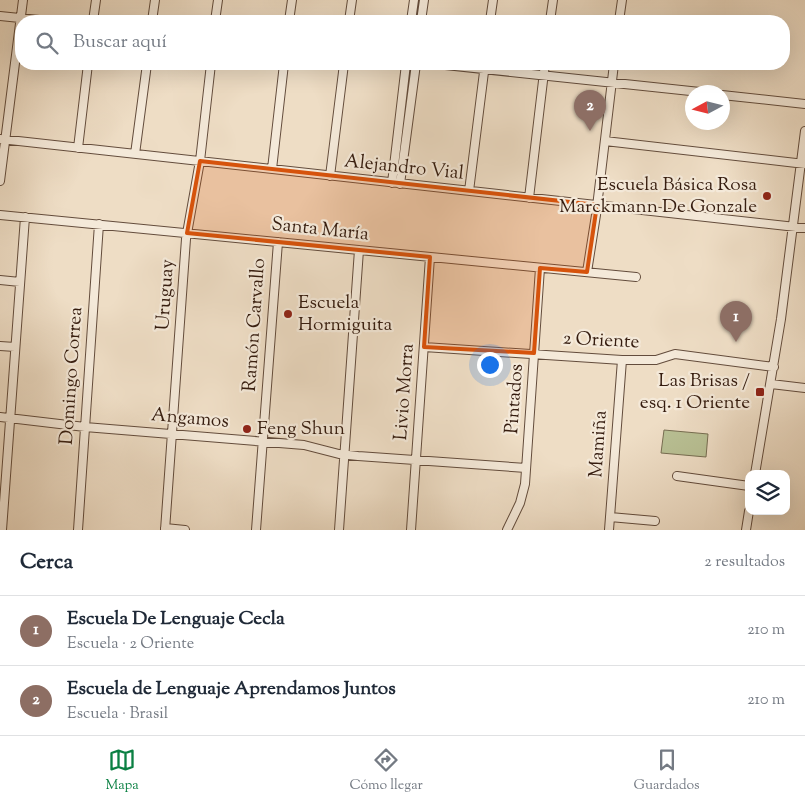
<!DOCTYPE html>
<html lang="es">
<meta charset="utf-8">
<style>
body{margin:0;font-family:"Sorts Mill Goudy",serif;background:#f6f6f7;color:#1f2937}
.controls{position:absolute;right:15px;bottom:15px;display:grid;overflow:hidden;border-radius:10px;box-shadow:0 5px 20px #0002}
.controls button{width:45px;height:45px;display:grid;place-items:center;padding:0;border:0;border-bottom:1px solid #e0e1e3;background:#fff;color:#1f2937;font:25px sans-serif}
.compass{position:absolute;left:685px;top:85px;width:45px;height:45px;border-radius:50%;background:#fff;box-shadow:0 5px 20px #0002;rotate:263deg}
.you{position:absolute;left:489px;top:364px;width:18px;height:18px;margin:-12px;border:4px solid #fff;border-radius:50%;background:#1a73e8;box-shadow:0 0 0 8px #1a73e833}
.badge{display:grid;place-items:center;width:32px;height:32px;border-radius:50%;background:#0b8043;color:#fff;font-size:16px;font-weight:700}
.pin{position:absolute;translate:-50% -41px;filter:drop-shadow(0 1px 2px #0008)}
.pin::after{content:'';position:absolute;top:26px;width:18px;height:15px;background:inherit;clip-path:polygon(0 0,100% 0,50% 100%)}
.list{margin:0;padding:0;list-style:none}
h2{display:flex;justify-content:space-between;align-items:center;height:65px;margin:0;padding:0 20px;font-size:21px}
h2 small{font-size:16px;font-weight:400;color:#747a83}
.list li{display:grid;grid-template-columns:32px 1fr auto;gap:15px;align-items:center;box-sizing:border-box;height:70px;padding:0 20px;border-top:1px solid #e0e1e3}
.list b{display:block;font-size:19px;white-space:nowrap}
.list p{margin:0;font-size:16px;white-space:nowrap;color:#747a83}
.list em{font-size:16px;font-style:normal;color:#747a83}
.icon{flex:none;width:28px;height:28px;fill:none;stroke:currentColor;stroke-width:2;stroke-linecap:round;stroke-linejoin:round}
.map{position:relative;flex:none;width:805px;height:530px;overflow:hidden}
.search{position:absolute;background:#fff;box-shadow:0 5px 20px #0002;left:15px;right:15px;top:15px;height:55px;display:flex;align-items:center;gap:12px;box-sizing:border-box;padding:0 18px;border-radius:20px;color:#747a83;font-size:19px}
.sheet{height:205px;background:#fff}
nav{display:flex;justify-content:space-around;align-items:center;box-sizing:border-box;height:70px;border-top:1px solid #e0e1e3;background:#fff;font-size:14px;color:#747a83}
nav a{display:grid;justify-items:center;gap:2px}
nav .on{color:#0b8043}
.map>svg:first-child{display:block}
.green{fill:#b9c195;stroke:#776e52}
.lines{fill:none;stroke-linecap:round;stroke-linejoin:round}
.minor-casing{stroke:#634c3c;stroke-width:10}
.minor{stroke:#f4e9d9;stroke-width:8}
.marked{fill:#d6530c;fill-opacity:0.2;stroke:#d6530c;stroke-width:4;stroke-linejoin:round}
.poi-dot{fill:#8f2418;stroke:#f4e9d9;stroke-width:2}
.labels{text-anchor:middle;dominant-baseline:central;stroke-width:4.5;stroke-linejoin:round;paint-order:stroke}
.street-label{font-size:19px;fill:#351c0f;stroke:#f4e9d9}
.poi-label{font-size:19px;fill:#351c0f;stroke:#f4e9d9;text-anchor:end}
</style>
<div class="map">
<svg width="805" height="530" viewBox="0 0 805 530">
<rect width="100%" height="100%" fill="#eeddc5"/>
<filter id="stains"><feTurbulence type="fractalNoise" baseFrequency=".004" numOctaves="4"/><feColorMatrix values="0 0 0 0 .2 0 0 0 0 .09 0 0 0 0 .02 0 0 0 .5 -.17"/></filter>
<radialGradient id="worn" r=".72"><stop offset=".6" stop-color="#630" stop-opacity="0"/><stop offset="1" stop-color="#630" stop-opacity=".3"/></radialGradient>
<path class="green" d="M664,430l44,4 -2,23 -45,-4z"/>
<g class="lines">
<g class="minor-casing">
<path id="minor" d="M0,16l49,5
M93,21l3,-21
M152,21l3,-21
M215,21l3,-21
M289,21l3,-21
M349,21l3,-21
M411,21l3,-21
M421,21l3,-21
M490,21l3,-21
M550,21l3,-21
M619,21l3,-21
M436,64l264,28
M722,95l83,9
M0,139l805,89
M605,141l200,23
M78,148l10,-84
M135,154l12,-90
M272,169l12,-105
M330,176l14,-112
M0,181l23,-181
M392,183l14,-119
M400,184l16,-120
M469,191l16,-127
M529,198l16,-134
M0,215l636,62
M587,272l9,-57 18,-151
M0,280l20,2
M0,346l15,1
M424,347l198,13h34l19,-6 99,13
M771,384l34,4
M0,417l85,10 219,18 35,9 19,2 168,12
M755,474l26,-155 24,-188
M677,476l72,10
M610,517l45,4
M165,528l20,2
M2,530l23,-313
M78,530l21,-306
M165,530l21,-291 14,-78 11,-97
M256,530l22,-288
M339,530l20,-280
M411,530l19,-273
M507,530l13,-27 5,-19 15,-216
M609,530l13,-170
M746,530l3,-19"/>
</g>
<use href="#minor" class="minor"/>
</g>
<path class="marked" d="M200,161l397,44 -10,67 -47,-4 -6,85 -110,-6 6,-90 -243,-24z"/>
<g class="poi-dot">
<circle cx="767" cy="196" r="5"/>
<circle cx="288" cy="314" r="5"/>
<rect x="755" y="387" width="10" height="10" rx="2.5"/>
<circle cx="247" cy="429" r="5"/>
</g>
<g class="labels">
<g class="street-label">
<text transform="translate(404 168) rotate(6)">Alejandro Vial</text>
<text transform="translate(320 230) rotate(6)">Santa María</text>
<text transform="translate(166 295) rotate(-86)">Uruguay</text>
<text transform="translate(255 325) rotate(-86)">Ramón Carvallo</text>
<text transform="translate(601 341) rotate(3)">2 Oriente</text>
<text transform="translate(72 376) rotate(-86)">Domingo Correa</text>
<text transform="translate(405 392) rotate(-86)">Livio Morra</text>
<text transform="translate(515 399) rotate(-86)">Pintados</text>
<text transform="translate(190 419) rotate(5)">Angamos</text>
<text transform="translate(599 444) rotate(-86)">Mamiña</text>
</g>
<g class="poi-label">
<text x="757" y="185">Escuela Básica Rosa<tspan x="757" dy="22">Marckmann De Gonzale</tspan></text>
<text x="298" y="303" text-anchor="start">Escuela<tspan x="298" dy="22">Hormiguita</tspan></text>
<text x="750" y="381">Las Brisas /<tspan x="750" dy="22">esq. 1 Oriente</tspan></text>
<text x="257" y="429" text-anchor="start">Feng Shun</text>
</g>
</g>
<rect width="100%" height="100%" filter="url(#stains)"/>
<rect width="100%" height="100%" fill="url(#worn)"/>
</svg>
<div class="controls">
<button><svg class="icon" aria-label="layers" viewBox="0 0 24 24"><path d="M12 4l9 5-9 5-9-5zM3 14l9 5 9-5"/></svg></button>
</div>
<svg class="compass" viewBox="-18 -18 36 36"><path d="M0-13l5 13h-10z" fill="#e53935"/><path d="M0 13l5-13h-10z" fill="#747a83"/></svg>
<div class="you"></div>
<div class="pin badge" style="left:736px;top:342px;background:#8d6e63">1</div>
<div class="pin badge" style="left:590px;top:131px;background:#8d6e63">2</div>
<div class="search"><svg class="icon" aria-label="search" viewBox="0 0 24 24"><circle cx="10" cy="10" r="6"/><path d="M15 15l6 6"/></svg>Buscar aquí</div>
</div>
<section class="sheet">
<h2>Cerca<small>2 resultados</small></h2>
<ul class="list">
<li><span class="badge" style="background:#8d6e63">1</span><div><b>Escuela De Lenguaje Cecla</b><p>Escuela · 2 Oriente</p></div><em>210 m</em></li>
<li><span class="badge" style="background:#8d6e63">2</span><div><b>Escuela de Lenguaje Aprendamos Juntos</b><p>Escuela · Brasil</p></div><em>210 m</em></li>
</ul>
</section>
<nav>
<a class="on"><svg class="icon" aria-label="map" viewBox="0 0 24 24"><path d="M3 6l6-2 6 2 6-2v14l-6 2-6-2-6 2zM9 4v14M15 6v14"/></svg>Mapa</a>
<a><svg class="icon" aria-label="directions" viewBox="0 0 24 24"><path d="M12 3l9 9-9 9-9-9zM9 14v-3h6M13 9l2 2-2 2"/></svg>Cómo llegar</a>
<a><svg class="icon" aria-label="saved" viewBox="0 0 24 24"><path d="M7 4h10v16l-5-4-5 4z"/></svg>Guardados</a>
</nav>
